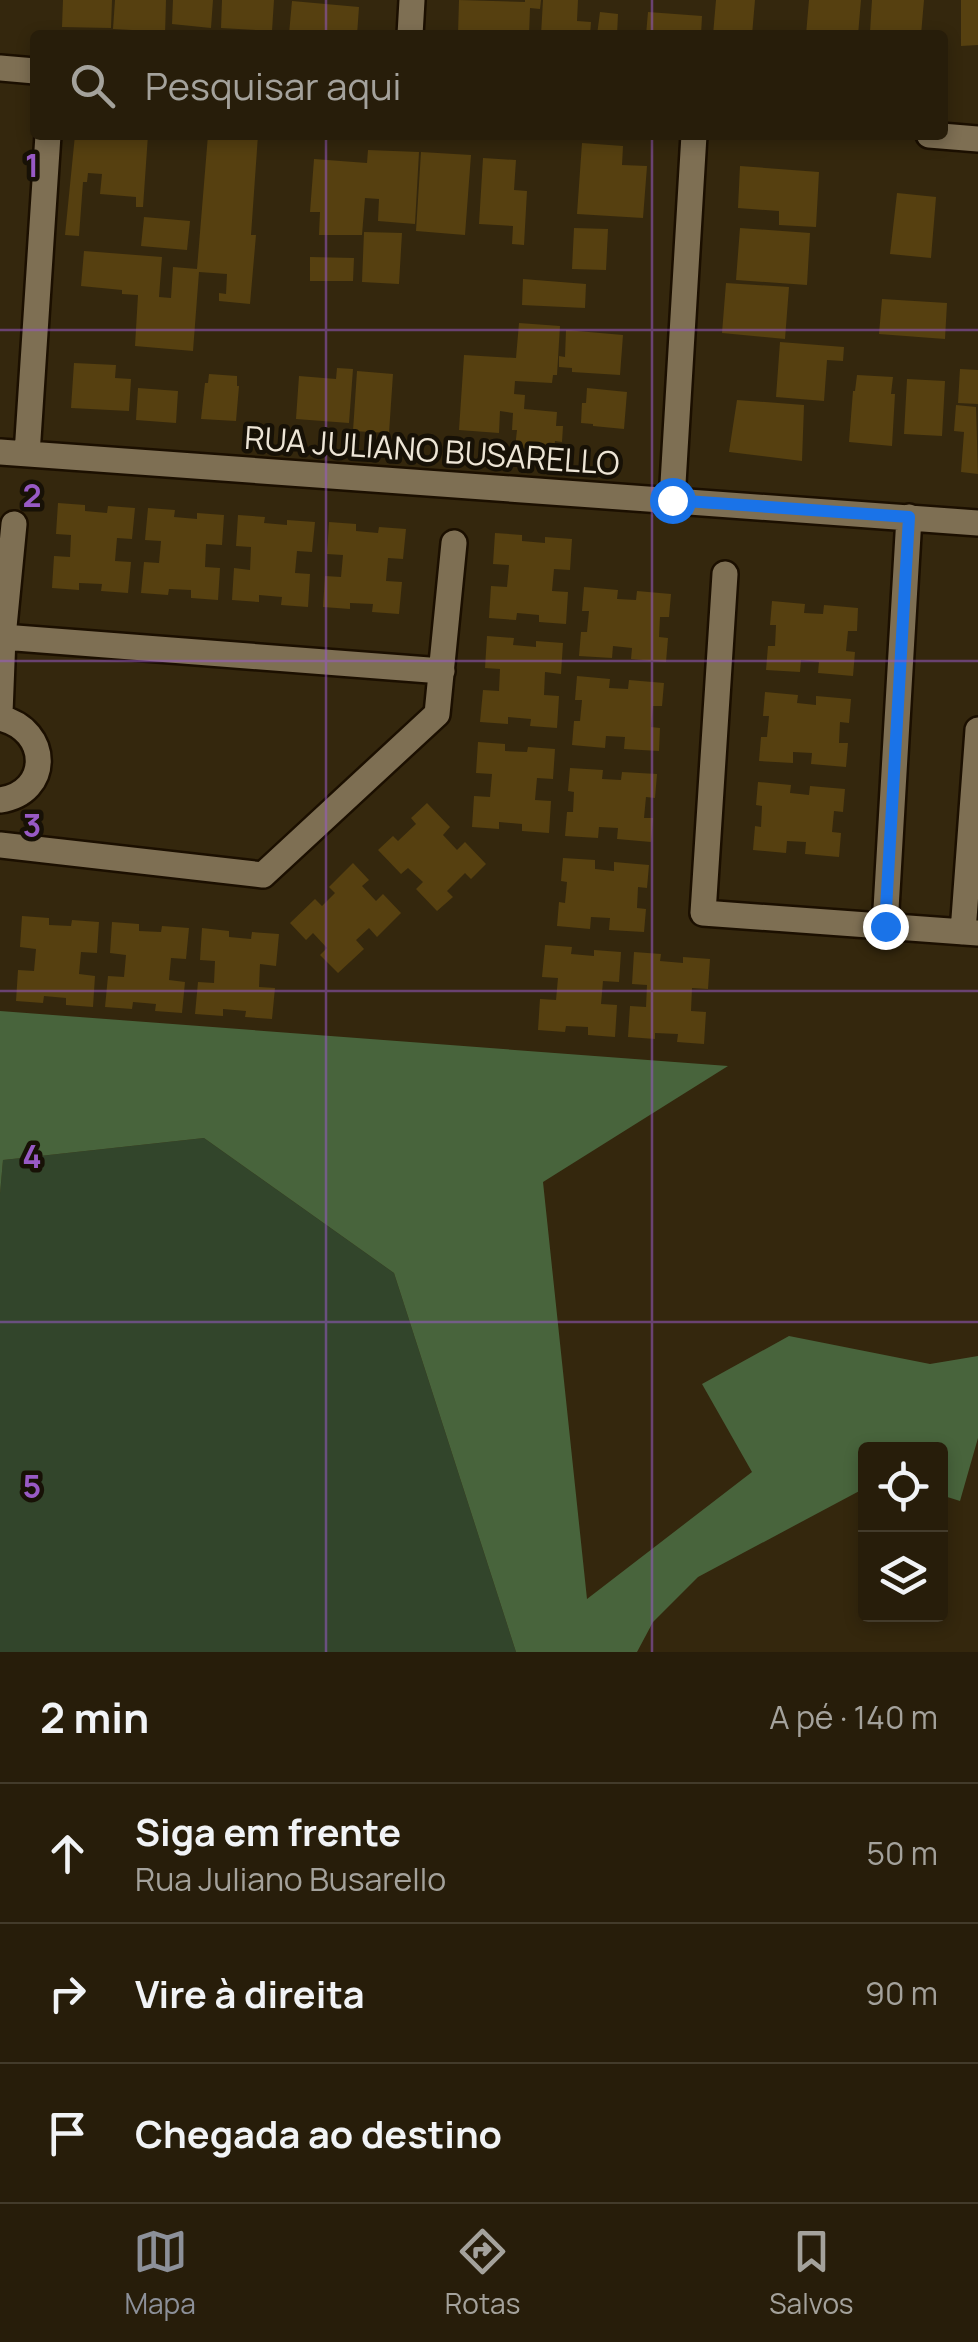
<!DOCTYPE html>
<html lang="pt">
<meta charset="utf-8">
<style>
body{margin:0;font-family:Manrope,sans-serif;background:#332a18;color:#f1f3f6}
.controls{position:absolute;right:30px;bottom:30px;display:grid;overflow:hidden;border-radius:10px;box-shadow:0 5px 15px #0003}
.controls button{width:90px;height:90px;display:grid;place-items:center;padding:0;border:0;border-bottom:2px solid #433b2b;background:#271d0a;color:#f1f3f6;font:50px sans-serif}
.stop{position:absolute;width:30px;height:30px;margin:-22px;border:8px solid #1a73e8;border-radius:50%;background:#fff}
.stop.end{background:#1a73e8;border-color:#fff;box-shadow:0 2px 10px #0008}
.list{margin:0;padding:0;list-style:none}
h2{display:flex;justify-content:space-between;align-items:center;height:130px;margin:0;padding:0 40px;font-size:42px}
h2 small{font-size:32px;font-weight:400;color:#a4a29c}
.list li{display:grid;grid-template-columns:65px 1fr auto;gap:30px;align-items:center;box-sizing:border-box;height:140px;padding:0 40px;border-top:2px solid #433b2b}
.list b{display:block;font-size:38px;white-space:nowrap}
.list p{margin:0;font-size:32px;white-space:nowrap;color:#a4a29c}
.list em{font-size:32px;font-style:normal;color:#a4a29c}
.icon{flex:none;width:55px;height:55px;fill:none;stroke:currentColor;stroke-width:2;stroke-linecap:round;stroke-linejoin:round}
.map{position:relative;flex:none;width:978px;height:1652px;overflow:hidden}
.search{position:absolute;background:#271d0a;box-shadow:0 5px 15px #0003;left:30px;right:30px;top:30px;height:110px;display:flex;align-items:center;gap:25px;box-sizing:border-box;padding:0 35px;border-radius:10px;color:#a4a29c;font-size:38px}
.sheet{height:550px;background:#271d0a}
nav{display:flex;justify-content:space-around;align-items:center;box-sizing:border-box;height:140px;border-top:2px solid #433b2b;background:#271d0a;font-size:28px;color:#a4a29c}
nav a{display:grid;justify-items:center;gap:5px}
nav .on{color:#8c9099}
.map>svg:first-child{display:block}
.green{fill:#32452b}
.forest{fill:#48643c}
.building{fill:#564010}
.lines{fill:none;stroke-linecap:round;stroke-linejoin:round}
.minor-casing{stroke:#1b0f00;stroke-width:30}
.minor{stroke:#7e6f53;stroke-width:25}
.route{stroke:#1a73e8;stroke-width:12}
.grid{fill:none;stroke:#985ac5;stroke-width:2.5;stroke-opacity:0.55}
.labels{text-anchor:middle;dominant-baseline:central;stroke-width:9;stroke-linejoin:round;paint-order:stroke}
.street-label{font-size:32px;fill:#ede5d6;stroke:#171106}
.grid-label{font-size:32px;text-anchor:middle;font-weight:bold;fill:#985ac5;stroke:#171106;stroke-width:9;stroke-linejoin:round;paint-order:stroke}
</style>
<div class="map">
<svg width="978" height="1652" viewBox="0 0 978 1652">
<rect width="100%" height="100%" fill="#34270d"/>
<path class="green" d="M204,1138l190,135 122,379h-516v-458l3,-34z"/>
<path class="forest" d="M0,1011l728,55 -185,116 44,417 165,-127 -50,-88 87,-48 141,28 48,-8v82l-18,63 -19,-6 -1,-45h-74l-1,38 -167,89 -45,45 -16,30h-121l-122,-379 -190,-135 -201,22 -3,34z"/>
<path class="building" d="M63,0h49l-1,28 -49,-1z
M115,0h51l-1,35h-15v-4l-37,-2z
M173,0h40l-2,28 -39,-4z
M222,0h52l-2,31 -51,-3z
M459,0l66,2v-2h16l-1,9 -10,-1 -1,27h-71z
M543,0h35l-1,21 14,1 -1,13h-49z
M716,0h39l-3,35h-39z
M809,0h52l-3,35h-52z
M872,0h52l-3,35 -51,-3z
M961,0h17v45l-17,1z
M292,1l67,6 -2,28 -68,-1z
M600,12l18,2 -1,21h-20z
M648,12l54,4 -1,19h-55z
M75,135h73l-5,72h-7v-10l-36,-3 2,-20 -14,-1 -1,9h-4l-4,54 -14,-1z
M208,135h50l-7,100h5l-6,69 -31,-3v-8l7,1 1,-20 -28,-2 -6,79 -58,-5 3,-51 -16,-1v-4l-41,-4 3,-35 78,6 -3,40 12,1 2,-31 24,2z
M582,143l41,3 -1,19 25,1 -4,52 -66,-4z
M368,150l51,2 -4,72 -37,-3 1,-22 -14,-1 -3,37h-43l1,-23h-10l4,-53 53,4z
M421,152l50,3 -6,80 -49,-4z
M483,158l33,2 -2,30 13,1 -3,54 -12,-1 1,-18 -34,-2z
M740,166l79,6 -3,55 -37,-2v-14l-41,-3z
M897,193l39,4 -5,61 -41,-4z
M144,217l46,4 -3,29 -46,-4z
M574,228l34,1 -2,41 -34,-1z
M740,228l70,5 -3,52 -71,-5z
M364,232l38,1 -3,51 -37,-2z
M310,257l44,1 -1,23h-43z
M523,279l63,5 -1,24 -63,-3z
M726,283l63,4 -4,52 -63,-6z
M882,299l65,4 -2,36 -66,-5z
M519,323l41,3 -3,49h-4l-1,8 -37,-2 -1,13 11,1 -1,14 33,3 -1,14h7l-1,16 -7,-1 -1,10 -39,-3 2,-18h-5l1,-17 -13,-2 -1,22 -40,-3 5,-75 52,3z
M566,330l57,5 -3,40 -48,-3v-4l-13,-1v-11l6,1z
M780,342l64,5 -1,14 -16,-1 -3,41 -48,-4z
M74,363l42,2 -1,13 16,1 -2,32 -58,-3z
M337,368l16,1 -4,54 -53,-4 3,-43 37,3z
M960,369l18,1v34l-20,-1z
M357,371l36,3 -4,59 -36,-2z
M209,374l28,2v10h2l-3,35 -35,-2 4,-36h3z
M857,375l36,2 -2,17h4l-3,52 -43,-4 4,-51h2z
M907,379l38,2 -3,55 -38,-2z
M138,388l40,3 -2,32 -40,-3z
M587,388l40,4 -3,37 -31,-3v-2l-12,-1 1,-20h4z
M737,400l67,5 -2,56 -73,-9z
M956,405l20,2 2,67 -17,-2 3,-40 -10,-1z
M58,503l27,2v6l22,2 1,-7 27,2 -3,31 -15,-1 -2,23 16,1 -3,31 -27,-2 1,-7 -23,-1v7l-27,-2 2,-32 16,1 1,-22 -15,-1z
M148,508l27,2 -1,7 23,2v-6l27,2 -2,30 -16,-1 -1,23 15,1 -2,32 -27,-2v-8l-22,-1 -1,6 -27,-2 3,-31 15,1 2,-22 -16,-1z
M238,515l27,2 -1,6 23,2v-5l28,2 -3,30 -15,-1 -2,22 15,1 -2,33 -27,-2 1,-8 -23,-2v7l-27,-2 2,-32 16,2 1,-23 -15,-1z
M329,522l27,2v7l22,2 1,-6 27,2 -3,30 -15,-1 -2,23 16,1 -3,32 -27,-2 1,-8 -23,-1v6l-27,-2 2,-31 16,1 2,-22 -16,-1z
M495,533l27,2v6l23,2v-6l27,2 -2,31 -16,-1 -2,22 16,1 -2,32 -27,-2v-7l-22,-2 -1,7 -27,-2 2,-32 16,1 2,-22 -16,-1z
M584,587l34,3 -1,9 19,1 1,-9 34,3 -2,23h-9l-1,20 9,1 -2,24 -35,-3 1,-11 -19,-2 -1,12 -33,-2 2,-24h6l2,-21h-7z
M772,601l33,3 -1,9 19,1 1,-9 34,3 -1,23h-9l-2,20 9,1 -2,24 -35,-3 1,-11 -18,-2 -1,12 -34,-2 2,-24h7l1,-21h-6z
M487,636l27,2 -1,7 23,2v-6l27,2 -2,31 -16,-2 -1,23 15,1 -2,32 -27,-2 1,-7 -23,-2v7l-28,-2 3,-32 16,1 1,-22 -15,-1z
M577,676l33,3 -1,9 19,1 1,-9 35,3 -2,23h-9l-2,21 9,1 -1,23 -35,-2 1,-12 -19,-1 -1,12 -33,-3 2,-24h6l2,-21h-7z
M765,692l33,3 -1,8 19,2v-9l35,3 -2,24 -9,-1 -1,21h9l-2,24 -35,-3 1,-11 -19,-1v11l-34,-2 2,-24h6l2,-21h-6z
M478,742l27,2v7l22,1 1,-5 27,2 -2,30 -16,-1 -2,22 16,1 -2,32 -27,-2v-7l-23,-2v7l-27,-2 2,-31 16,1 2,-23 -16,-1z
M570,768l33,2 -1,9 19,1 1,-8 35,2 -2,24 -9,-1 -2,21h9l-2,24 -34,-3 1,-11 -19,-1 -1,11 -33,-2 2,-24h6l1,-20 -6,-1z
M758,782l33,3 -1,8 19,2 1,-9 35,3 -2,23 -9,-1 -2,21 9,1 -2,24 -34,-3 1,-12 -19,-1 -1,12 -33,-3 2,-24 6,1 1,-21 -6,-1z
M427,803l23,24 -7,8 14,15 8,-8 21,22 -15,15 -6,-6 -18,18 6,6 -16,14 -21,-22 7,-7 -15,-14 -7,6 -23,-24 15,-14 5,5 18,-17 -5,-6z
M563,858l32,2v9l19,2v-9l35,3 -2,23 -9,-1 -1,21 9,1 -2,23 -35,-2 1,-12 -19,-1 -1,12 -33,-3 2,-24 6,1 2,-21 -6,-1z
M353,863l16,17 -7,6 14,15 7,-7 18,19 -24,24 -8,-9 -13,12 8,9 -26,24 -18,-18 7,-7 -14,-15 -7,7 -16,-17 25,-24 7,7 13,-13 -6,-6z
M22,916l27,2v7l22,1 1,-6 27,2 -2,31 -16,-1 -2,22 16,2 -2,31 -27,-2v-7l-22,-2 -1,7 -27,-2 2,-31 16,1 2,-22 -16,-2z
M112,922l27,2v7l22,1 1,-6 27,2 -3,31 -15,-1 -2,22 16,2 -3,31 -27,-2 1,-7 -23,-2 -1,7 -27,-2 3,-31 16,1 2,-22 -16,-2z
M202,928l27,3v6l22,2 1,-7 27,2 -3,32 -16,-2 -1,23 16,1 -3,31 -27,-2 1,-6 -23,-2v7l-28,-2 3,-32 16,1 1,-22 -15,-1z
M545,945l27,2 -1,7 23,2v-6l27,2 -2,30 -16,-1 -2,23 16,1 -2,32 -27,-2v-8l-22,-1 -1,6 -27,-2 2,-31 16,1 2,-22 -16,-1z
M634,952l27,2 -1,7 23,2v-6l27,2 -2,30 -16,-1 -1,23 15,1 -2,32 -27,-2 1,-8 -23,-1v6l-27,-2 2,-31 16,1 1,-22 -15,-1z"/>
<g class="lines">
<g class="minor-casing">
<path id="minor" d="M410,35l2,-35
M0,68l35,3
M929,135l49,4
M0,452l978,71
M27,454l21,-319
M672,500l22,-365
M725,574l-22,339 275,20
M3,637l439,34
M0,713l3,-76 11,-113
M0,718c51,12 51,75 0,82
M0,845l263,30 174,-161 17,-171
M885,926l24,-409
M963,932l15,-202"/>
</g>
<use href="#minor" class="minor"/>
</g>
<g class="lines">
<path class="route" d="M672,500l237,17 -24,409"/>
</g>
<path class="grid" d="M326,0v35M652,0v35M326,135v1517M652,135v1517M0,330h978M0,661h978M0,991h978M0,1322h978"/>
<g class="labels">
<g class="street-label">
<text transform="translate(432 450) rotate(4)">RUA JULIANO BUSARELLO</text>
</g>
</g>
<g class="grid-label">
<text x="32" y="177">1</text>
<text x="32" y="507">2</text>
<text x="32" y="837">3</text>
<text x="32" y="1168">4</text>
<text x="32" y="1498">5</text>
</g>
</svg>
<div class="controls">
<button><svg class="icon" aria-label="locate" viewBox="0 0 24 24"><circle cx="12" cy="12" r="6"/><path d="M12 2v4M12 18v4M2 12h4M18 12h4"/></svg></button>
<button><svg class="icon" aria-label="layers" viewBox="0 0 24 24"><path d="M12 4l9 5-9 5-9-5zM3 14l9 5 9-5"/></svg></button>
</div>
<div class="stop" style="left:672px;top:500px"></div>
<div class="stop end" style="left:885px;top:926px"></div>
<div class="search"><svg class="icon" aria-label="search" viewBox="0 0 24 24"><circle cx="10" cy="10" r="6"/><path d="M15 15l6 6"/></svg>Pesquisar aqui</div>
</div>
<section class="sheet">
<h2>2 min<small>A pé · 140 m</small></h2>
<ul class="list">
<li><svg class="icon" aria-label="ahead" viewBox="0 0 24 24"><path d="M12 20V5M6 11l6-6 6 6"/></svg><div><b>Siga em frente</b><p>Rua Juliano Busarello</p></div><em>50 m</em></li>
<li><svg class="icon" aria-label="right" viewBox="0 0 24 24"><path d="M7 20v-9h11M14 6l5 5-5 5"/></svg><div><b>Vire à direita</b></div><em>90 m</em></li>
<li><svg class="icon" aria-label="arrive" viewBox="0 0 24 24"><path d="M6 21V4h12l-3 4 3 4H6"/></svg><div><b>Chegada ao destino</b></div></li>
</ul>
</section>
<nav>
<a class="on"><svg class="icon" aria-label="map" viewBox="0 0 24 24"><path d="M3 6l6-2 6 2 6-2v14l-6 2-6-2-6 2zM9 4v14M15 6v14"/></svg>Mapa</a>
<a><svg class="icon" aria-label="directions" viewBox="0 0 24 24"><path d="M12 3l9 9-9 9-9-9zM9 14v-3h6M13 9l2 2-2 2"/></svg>Rotas</a>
<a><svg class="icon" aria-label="saved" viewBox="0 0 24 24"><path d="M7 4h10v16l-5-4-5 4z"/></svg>Salvos</a>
</nav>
